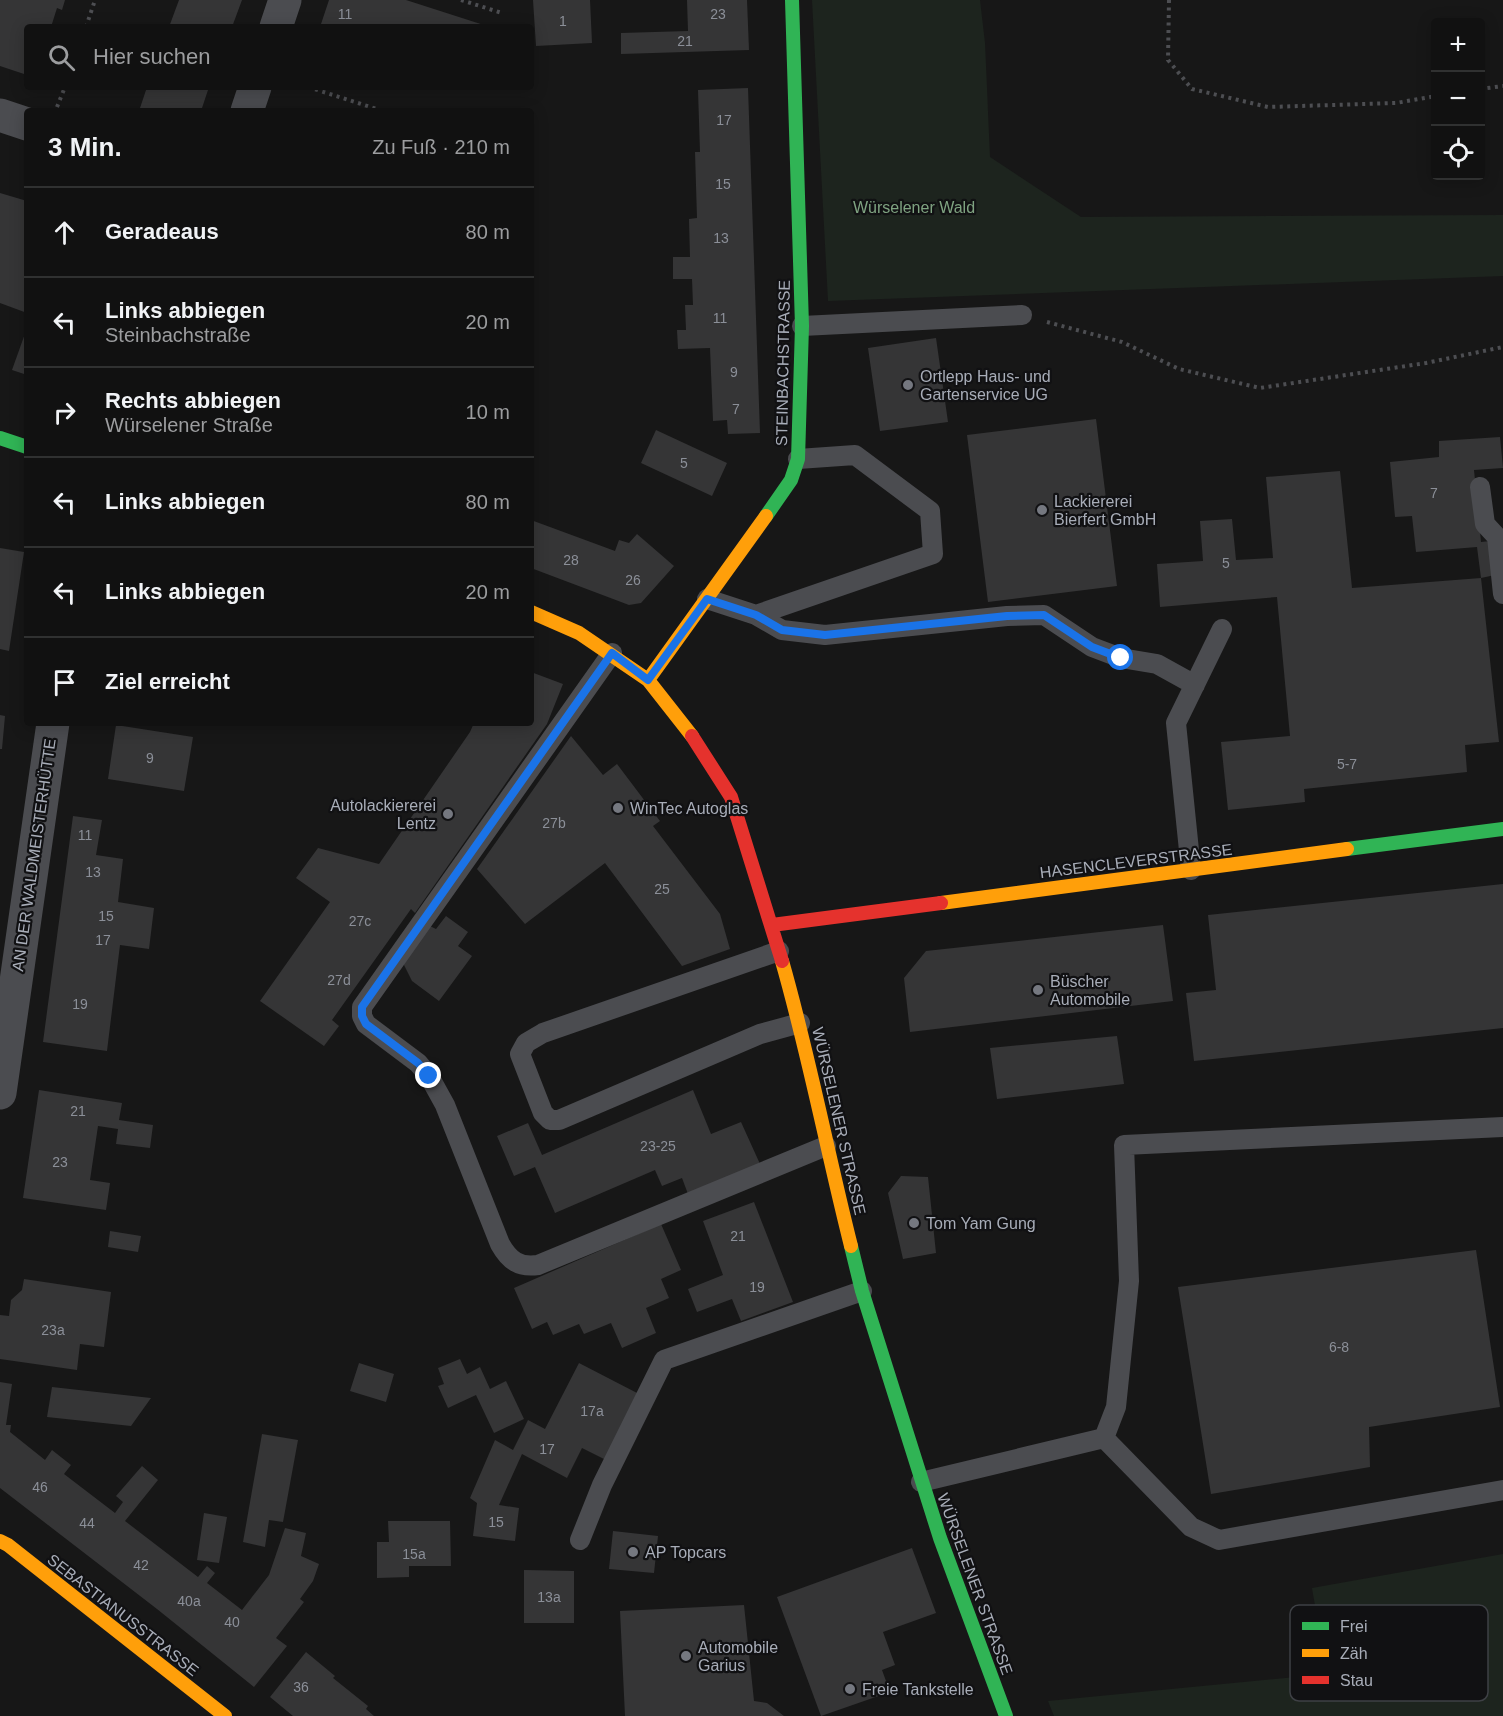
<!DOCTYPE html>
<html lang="de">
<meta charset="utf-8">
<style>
body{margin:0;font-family:Helvetica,sans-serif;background:#1e1f1f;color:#f1f3f6}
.controls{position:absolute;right:18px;top:18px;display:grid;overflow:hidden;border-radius:6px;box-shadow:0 3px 15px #0003}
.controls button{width:54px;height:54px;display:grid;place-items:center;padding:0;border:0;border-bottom:2px solid #303131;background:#111;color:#f1f3f6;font:30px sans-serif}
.stop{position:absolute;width:18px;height:18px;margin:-14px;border:4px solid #1a73e8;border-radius:50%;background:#fff}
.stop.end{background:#1a73e8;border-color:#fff;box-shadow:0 2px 6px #0008}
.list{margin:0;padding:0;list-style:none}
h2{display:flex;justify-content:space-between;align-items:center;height:78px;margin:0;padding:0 24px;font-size:26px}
h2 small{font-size:20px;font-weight:400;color:#9c9d9f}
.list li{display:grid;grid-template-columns:39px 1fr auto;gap:18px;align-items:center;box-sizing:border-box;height:90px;padding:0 24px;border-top:2px solid #303131}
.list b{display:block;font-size:22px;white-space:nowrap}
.list p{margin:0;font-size:20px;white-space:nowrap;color:#9c9d9f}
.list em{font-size:20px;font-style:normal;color:#9c9d9f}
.icon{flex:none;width:33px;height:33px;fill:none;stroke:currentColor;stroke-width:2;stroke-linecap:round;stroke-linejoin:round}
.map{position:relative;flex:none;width:1503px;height:1716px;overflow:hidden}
.search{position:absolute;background:#111;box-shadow:0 3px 15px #0003;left:24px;top:24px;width:510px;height:66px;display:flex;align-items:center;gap:15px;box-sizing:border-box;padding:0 21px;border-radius:6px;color:#9c9d9f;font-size:22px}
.panel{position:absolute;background:#111;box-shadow:0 3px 15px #0003;left:24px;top:108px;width:510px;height:618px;border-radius:6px}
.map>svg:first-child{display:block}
.green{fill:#1d241e}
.building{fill:#353536}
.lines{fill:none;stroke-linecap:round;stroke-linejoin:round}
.path{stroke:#4d4e52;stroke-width:4;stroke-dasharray:3 4.5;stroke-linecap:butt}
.lane{stroke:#4b4c50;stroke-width:20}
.street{stroke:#4b4c50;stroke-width:33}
.fast{stroke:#30b455;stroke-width:14}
.slow{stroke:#ff9f0a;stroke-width:14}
.jam{stroke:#e5322d;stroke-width:14}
.route{stroke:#1a73e8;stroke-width:8}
.poi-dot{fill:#757880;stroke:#111113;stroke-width:2}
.labels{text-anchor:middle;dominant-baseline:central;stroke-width:4.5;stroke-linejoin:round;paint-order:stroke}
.number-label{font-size:14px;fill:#8b8f98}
.park-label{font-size:16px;fill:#7fa381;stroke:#111113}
.street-label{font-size:16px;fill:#a8adb8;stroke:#111113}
.poi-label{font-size:16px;fill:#a8adb8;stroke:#111113;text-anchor:start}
.key{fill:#111113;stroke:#3e4045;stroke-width:1.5}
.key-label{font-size:16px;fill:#a8adb8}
</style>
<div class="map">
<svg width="1503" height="1716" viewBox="0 0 1503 1716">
<rect width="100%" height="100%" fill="#171717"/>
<path class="green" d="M812,0h168l5,43 5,114 91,60 422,-2v61l-675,25z
M1503,1554v162h-449l-6,-15 279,-27 -15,-86z"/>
<path class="building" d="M0,0h65l-3,10 -5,-2 -6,19h-24v48l-27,-9z
M179,0h63l-10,27h-63z
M329,0h77l84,27h-170z
M533,0h57l2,43 -56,3z
M687,0h60l2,50 -128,4v-21l67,-2z
M147,87h62l-8,24h-62z
M748,88l12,345 -32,1 -1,-14 -14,1 -3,-73 -32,1 -1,-19h9l-1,-25h8l-1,-26h-19v-22h17l-1,-38 8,-1 -2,-66h5l-2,-62z
M0,193l27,8v112l-27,-10z
M27,328v47l-15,-5z
M936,338l12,84 -68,9 -12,-83z
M1096,419l21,167 -129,16 -21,-167z
M656,430l71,33 -15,33 -71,-33z
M1500,437l3,31 -29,2 7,72 9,-1 5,34 -14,3 -4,-31 -61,5 -4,-36 -17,1 -5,-55 49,-5v-16z
M1340,471l12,117 129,-10 18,164 -34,3 2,27 -163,17 1,13 -77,8 -7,-68 69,-6 -13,-139 -117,10 -3,-43 46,-3 -3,-40 32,-2 4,41 37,-2 -7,-81z
M531,520l84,31 4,-11 10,3 8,-9 37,32 -33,37 -12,2 -98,-37z
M0,548l24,4 -15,99 -9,-2z
M531,672l32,12 -16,40 -132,189 -4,-4 -79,111 7,6 -15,20 -64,-45 70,-99 -34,-24 22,-30 61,16 91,-132 4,-9h57z
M0,715l5,1 -3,33h-2z
M116,725l77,12 -9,54 -76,-12z
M571,736l32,39 14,-11 43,57 -7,5 67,88 10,35 -48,17 -77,-103 -80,61 -48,-55z
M73,816l29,4 -6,35 27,4 -5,43 36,6 -5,41 -29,-4 -13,106 -64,-9z
M1503,884v144l-309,33 -8,-68 30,-3 -8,-75z
M446,916l22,16 -10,14 14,10 -33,45 -27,-20 -9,-18 27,-37 6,3z
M1163,925l10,76 -263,31 -6,-54 22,-27z
M1117,1036l7,48 -127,15 -7,-51z
M39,1090l83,13 -3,17 34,5 -3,23 -34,-4 2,-15 -20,-3 -8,54 20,3 -4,27 -83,-12z
M693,1090l18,44 30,-12 19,42 -72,30 -6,-16 -20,8 -7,-16 -100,43 -20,-46 -21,9 -17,-40 31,-13 14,32z
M901,1176l27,1 8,76 -33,6 -15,-66z
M754,1202l39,100 -52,19 -9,-22 -35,13 -9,-23 35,-14 -20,-54z
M661,1224l20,46 -20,9 8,19 -23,10 10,25 -34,15 -11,-25 -27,11 -5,-10 -26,11 -6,-13 -15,7 -18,-41z
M110,1231l31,5 -3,16 -30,-5z
M1476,1250l24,157 -131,20 1,40 -159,27 -33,-207z
M24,1279l87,13 -7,55 -24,-3 -3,26 -77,-11v-44l9,1 2,-16 11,-10z
M460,1359l7,15 13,-7 10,22 16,-8 18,38 -30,14 -18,-38 -28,13 -10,-22 6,-2 -6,-16z
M359,1363l35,11 -8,28 -36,-11z
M579,1363l60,31 -33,66 -24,-12 -15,30 -45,-24 -23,51 20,3 -4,33 -42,-5 4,-33 -7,-5 25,-58 18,10 15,-30 17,9z
M0,1382l12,2 -6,41h5l-1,7 35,28 7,-10 19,15 -7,9 51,39 8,-11 -7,-6 26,-30 16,14 -33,41 73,56 9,-11 8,7 -8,10 35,27 27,-35 16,-47 21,5 -5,23 18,8 -6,17 -13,18 4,3 -28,36 11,8 -33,41 -97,-78 -157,-121z
M52,1387l99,11 -20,28 -84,-9z
M262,1434l36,6 -15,82 -14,-2 -4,27 -22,-5z
M204,1513l23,4 -8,46 -22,-3z
M388,1521h62l1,45h-42v11l-32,1v-36h12z
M613,1531l45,5 -4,37 -45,-4z
M912,1548l24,65 -53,19 12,33 -13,5 8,22 -69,24 -44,-119z
M524,1570l50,1v52h-50z
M744,1605l10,96 13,2 17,13h-159l-5,-105z
M306,1652l29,24 -2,2 35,28 -2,3 8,7h-81l-23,-19z"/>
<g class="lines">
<path class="path" d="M461,0l41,13
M1169,0l-1,60 24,29 76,18 128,-4 40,-7
M86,27l9,-27
M308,87l75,24
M1480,89l23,-3
M57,107l8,-20
M1047,322l75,20 57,27 81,19 166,-25 77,-16"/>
<path class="lane" d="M802,326l220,-11
M1480,487l5,37 12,13 6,57
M707,599l49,16 26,15 43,5 182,-19 37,-1 48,32 29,11 36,6 38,21
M756,615l177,-61 -3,-43 -75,-56 -57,4
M612,653l-250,354v9l4,8 52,39 11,13 16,29 55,139c9,16 19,24 38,21l288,-119
M1191,870l-15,-147 46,-94
M779,951l-236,82 -17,10 -6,11 23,59 7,7h9l201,-86 40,-11
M1104,1438l87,89 28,13 284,-50
M921,1482l183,-44 12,-31 13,-126 -5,-136 379,-18
M580,1540l22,-55 62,-125 198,-69"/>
<path class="street" d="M276,27l9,-27
M247,111l8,-24
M0,115l27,9
M0,1093l53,-370"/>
<path class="fast" d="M0,438l27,9
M766,516l25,-36 7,-21 4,-133 -10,-326
M1347,849l156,-20
M851,1246l11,45 78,247 66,178"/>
<path class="slow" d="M531,612l48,21 69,47 44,56
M648,680l118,-164
M941,903l406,-54
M782,961c27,94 45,190 69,285
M0,1541l8,4 217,171"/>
<path class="jam" d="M692,736l39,61 51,164
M772,925l169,-22"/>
</g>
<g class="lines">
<path class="route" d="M429,1076l-11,-13 -52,-39 -4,-8v-9l250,-354 36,27 59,-81 49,16 26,15 43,5 182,-19 37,-1 48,32 29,11"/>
</g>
<g class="poi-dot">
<circle cx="908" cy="385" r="6"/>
<circle cx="1042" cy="510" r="6"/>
<circle cx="618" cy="808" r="6"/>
<circle cx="448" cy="814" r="6"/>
<circle cx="1038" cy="990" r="6"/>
<circle cx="914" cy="1223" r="6"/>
<circle cx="633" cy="1552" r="6"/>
<circle cx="686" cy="1656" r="6"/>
<circle cx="850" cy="1689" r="6"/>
</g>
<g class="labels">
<g class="number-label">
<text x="345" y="14">11</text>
<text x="718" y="14">23</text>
<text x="563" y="21">1</text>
<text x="685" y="41">21</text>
<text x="724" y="120">17</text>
<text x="723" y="184">15</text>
<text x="721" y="238">13</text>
<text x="720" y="318">11</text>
<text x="734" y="372">9</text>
<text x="736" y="409">7</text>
<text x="684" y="463">5</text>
<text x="1434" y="493">7</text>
<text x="571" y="560">28</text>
<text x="1226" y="563">5</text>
<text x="633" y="580">26</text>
<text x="150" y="758">9</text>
<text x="1347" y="764">5-7</text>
<text x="554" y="823">27b</text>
<text x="85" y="835">11</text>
<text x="93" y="872">13</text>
<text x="662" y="889">25</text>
<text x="106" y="916">15</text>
<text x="360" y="921">27c</text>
<text x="103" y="940">17</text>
<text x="339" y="980">27d</text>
<text x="80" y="1004">19</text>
<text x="78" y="1111">21</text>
<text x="658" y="1146">23-25</text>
<text x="60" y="1162">23</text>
<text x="738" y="1236">21</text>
<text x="757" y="1287">19</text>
<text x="53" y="1330">23a</text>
<text x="1339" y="1347">6-8</text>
<text x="592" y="1411">17a</text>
<text x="547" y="1449">17</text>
<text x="40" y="1487">46</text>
<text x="496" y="1522">15</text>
<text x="87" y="1523">44</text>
<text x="414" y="1554">15a</text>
<text x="141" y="1565">42</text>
<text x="549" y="1597">13a</text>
<text x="189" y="1601">40a</text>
<text x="232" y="1622">40</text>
<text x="301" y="1687">36</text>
</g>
<g class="park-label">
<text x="914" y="207">Würselener Wald</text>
</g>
<g class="street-label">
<text transform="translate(783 363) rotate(-89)">STEINBACHSTRASSE</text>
<text transform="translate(34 855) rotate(-82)">AN DER WALDMEISTERHÜTTE</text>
<text transform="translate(1136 861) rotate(-7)">HASENCLEVERSTRASSE</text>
<text transform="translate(839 1121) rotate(77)">WÜRSELENER STRASSE</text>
<text transform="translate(975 1584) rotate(70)">WÜRSELENER STRASSE</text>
<text transform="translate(123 1615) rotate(38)">SEBASTIANUSSTRASSE</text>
</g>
<g class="poi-label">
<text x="920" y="376">Ortlepp Haus- und<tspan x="920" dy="18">Gartenservice UG</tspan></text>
<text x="1054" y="501">Lackiererei<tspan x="1054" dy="18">Bierfert GmbH</tspan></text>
<text x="436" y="805" text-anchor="end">Autolackiererei<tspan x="436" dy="18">Lentz</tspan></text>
<text x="630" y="808">WinTec Autoglas</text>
<text x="1050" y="981">Büscher<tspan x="1050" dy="18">Automobile</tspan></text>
<text x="926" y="1223">Tom Yam Gung</text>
<text x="645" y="1552">AP Topcars</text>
<text x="698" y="1647">Automobile<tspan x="698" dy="18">Garius</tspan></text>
<text x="862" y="1689">Freie Tankstelle</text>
</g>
</g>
<rect x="1290" y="1605" width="198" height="96" rx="9" class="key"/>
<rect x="1302" y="1622" width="27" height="8" fill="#30b455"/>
<rect x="1302" y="1649" width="27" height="8" fill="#ff9f0a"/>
<rect x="1302" y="1676" width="27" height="8" fill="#e5322d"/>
<g class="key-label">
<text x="1340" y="1632">Frei</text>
<text x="1340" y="1659">Zäh</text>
<text x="1340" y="1686">Stau</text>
</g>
</svg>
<div class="controls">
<button>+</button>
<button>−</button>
<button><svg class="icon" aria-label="locate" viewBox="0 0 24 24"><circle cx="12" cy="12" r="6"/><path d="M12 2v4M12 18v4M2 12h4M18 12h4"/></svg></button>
</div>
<div class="stop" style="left:1121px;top:658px"></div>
<div class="stop end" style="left:429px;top:1076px"></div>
<div class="search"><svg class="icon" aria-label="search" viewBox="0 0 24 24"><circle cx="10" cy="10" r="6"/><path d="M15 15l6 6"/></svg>Hier suchen</div>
<section class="panel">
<h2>3 Min.<small>Zu Fuß · 210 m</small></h2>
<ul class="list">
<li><svg class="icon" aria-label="ahead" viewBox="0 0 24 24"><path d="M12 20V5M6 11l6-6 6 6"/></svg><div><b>Geradeaus</b></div><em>80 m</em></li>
<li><svg class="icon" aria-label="left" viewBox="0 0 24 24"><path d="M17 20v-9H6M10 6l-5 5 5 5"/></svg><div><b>Links abbiegen</b><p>Steinbachstraße</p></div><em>20 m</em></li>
<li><svg class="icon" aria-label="right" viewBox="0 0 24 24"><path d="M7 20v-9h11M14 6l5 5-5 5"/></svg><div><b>Rechts abbiegen</b><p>Würselener Straße</p></div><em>10 m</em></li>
<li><svg class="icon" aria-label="left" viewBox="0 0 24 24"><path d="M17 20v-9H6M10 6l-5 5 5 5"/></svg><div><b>Links abbiegen</b></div><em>80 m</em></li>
<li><svg class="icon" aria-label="left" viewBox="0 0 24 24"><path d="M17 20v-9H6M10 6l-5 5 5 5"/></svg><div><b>Links abbiegen</b></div><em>20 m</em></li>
<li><svg class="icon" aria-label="arrive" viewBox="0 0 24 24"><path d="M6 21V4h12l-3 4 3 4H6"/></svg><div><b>Ziel erreicht</b></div></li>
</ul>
</section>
</div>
